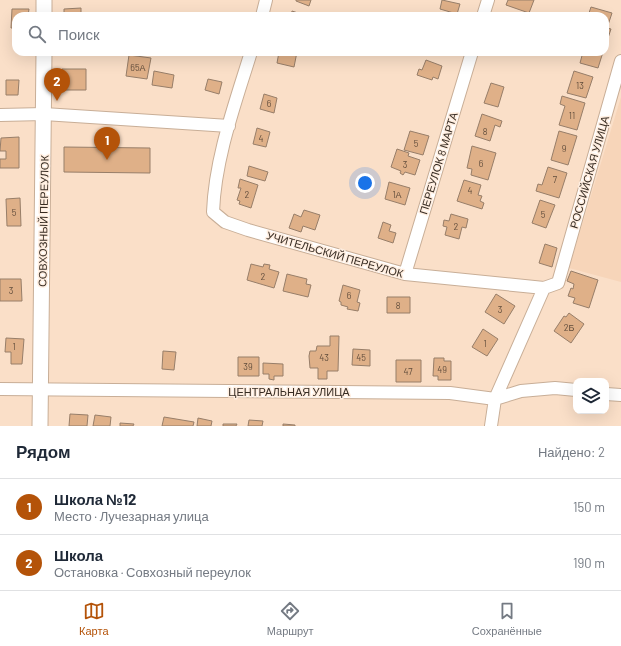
<!DOCTYPE html>
<html lang="ru">
<meta charset="utf-8">
<style>
body{margin:0;font-family:Barlow,sans-serif;background:#f6f6f7;color:#1f2937}
.controls{position:absolute;right:12px;bottom:12px;display:grid;overflow:hidden;border-radius:8px;box-shadow:0 4px 16px #0002}
.controls button{width:36px;height:36px;display:grid;place-items:center;padding:0;border:0;border-bottom:1px solid #e0e1e3;background:#fff;color:#1f2937;font:20px sans-serif}
.you{position:absolute;left:365px;top:183px;width:14px;height:14px;margin:-10px;border:3px solid #fff;border-radius:50%;background:#1a73e8;box-shadow:0 0 0 6px #1a73e833}
.badge{display:grid;place-items:center;width:26px;height:26px;border-radius:50%;background:#b45309;color:#fff;font-size:13px;font-weight:700}
.pin{position:absolute;translate:-50% -33px;filter:drop-shadow(0 1px 2px #0008)}
.pin::after{content:'';position:absolute;top:21px;width:14px;height:12px;background:inherit;clip-path:polygon(0 0,100% 0,50% 100%)}
.list{margin:0;padding:0;list-style:none}
h2{display:flex;justify-content:space-between;align-items:center;height:52px;margin:0;padding:0 16px;font-size:17px}
h2 small{font-size:13px;font-weight:400;color:#747a83}
.list li{display:grid;grid-template-columns:26px 1fr auto;gap:12px;align-items:center;box-sizing:border-box;height:56px;padding:0 16px;border-top:1px solid #e0e1e3}
.list b{display:block;font-size:15px;white-space:nowrap}
.list p{margin:0;font-size:13px;white-space:nowrap;color:#747a83}
.list em{font-size:13px;font-style:normal;color:#747a83}
.icon{flex:none;width:22px;height:22px;fill:none;stroke:currentColor;stroke-width:2;stroke-linecap:round;stroke-linejoin:round}
.map{position:relative;flex:none;width:621px;height:426px;overflow:hidden}
.search{position:absolute;background:#fff;box-shadow:0 4px 16px #0002;left:12px;right:12px;top:12px;height:44px;display:flex;align-items:center;gap:10px;box-sizing:border-box;padding:0 14px;border-radius:12px;color:#747a83;font-size:15px}
.sheet{height:164px;background:#fff}
nav{display:flex;justify-content:space-around;align-items:center;box-sizing:border-box;height:56px;border-top:1px solid #e0e1e3;background:#fff;font-size:11px;color:#747a83}
nav a{display:grid;justify-items:center;gap:2px}
nav .on{color:#b45309}
.map>svg:first-child{display:block}
.built{fill:#f7d5b9}
.building{fill:#dfb088;stroke:#977e69}
.lines{fill:none;stroke-linecap:round;stroke-linejoin:round}
.minor-casing{stroke:#c8ae97;stroke-width:14}
.tertiary-casing{stroke:#c8ae97;stroke-width:17}
.minor{stroke:#fff;stroke-width:12}
.tertiary{stroke:#fff;stroke-width:15}
.labels{text-anchor:middle;dominant-baseline:central;stroke-width:3;stroke-linejoin:round;paint-order:stroke}
.number-label{font-size:9px;fill:#614d3c}
.street-label{font-size:11px;fill:#372c23;stroke:#ffeee0}
</style>
<div class="map">
<svg width="621" height="426" viewBox="0 0 621 426">
<rect width="100%" height="100%" fill="#fadfc8"/>
<path class="built" d="M621,97v185l-52,-14z"/>
<path class="building" d="M296,0h15l-2,6 -13,-5z
M442,0l18,4 -3,10 -17,-5z
M508,0h26l-5,13 -23,-8z
M591,7l21,6 -5,15 4,1 -4,12 -2,-1v-24h-17z
M81,8v8h-17v-7z
M12,9h17l-1,7h-12v12h-5z
M292,11l15,5h-16z
M279,52h18l-3,15 -17,-4z
M583,52h20l-5,16 -18,-5z
M129,55l22,3 -4,21 -21,-3z
M426,60l16,6 -4,13 -5,-2 -1,3 -15,-5 2,-6 3,1z
M62,69h24v21h-24z
M154,71l20,4 -2,13 -20,-3z
M574,71l19,6 -7,21 -19,-5z
M208,79l14,3 -3,12 -14,-4z
M6,80h13l-1,15h-12z
M491,83l13,4 -6,20 -14,-4z
M264,94l13,4 -3,15 -14,-4z
M562,96l23,7 -8,27 -18,-5 6,-19 -5,-2z
M482,114l20,7 -2,6 -5,-2 -5,16 -15,-5z
M257,128l13,4 -4,15 -13,-3z
M410,131l19,5 -6,19 -19,-5z
M559,131l18,5 -9,29 -17,-5z
M19,137v31h-19v-9h6v-8h-6l1,-13z
M472,146l24,7 -8,27 -17,-5 1,-6 -5,-1z
M64,147l86,1v25l-86,-1z
M397,149l12,4 -1,3 12,4 -5,15 -10,-3 -2,3 -3,-2 1,-2 -10,-4z
M249,166l19,6 -3,9 -18,-5z
M548,167l19,6 -8,25 -23,-7 2,-7 4,1z
M240,179l18,6 -7,23 -12,-4 1,-3 -3,-1 4,-12h-3z
M464,180l17,5 -3,10 4,1 -2,5 4,2 -2,6 -25,-8z
M389,182l21,6 -5,17 -20,-6z
M20,198l1,28h-14l-1,-27z
M540,200l15,5 -9,23 -14,-5z
M304,210l16,5 -5,15 -12,-4 -2,6 -12,-4 5,-14 7,3z
M451,214l17,5 -2,9 -4,-1 -3,12 -14,-4 2,-8 -4,-1 1,-6 5,1z
M383,222l8,3 -2,6 7,2 -3,10 -15,-5z
M545,244l12,4 -5,19 -13,-4z
M251,264l12,3 1,-3 6,1 -1,4 10,3 -5,16 -27,-8z
M571,271l27,9 -9,28 -16,-5 2,-5 -7,-2 3,-8 2,1 1,-5 -7,-3z
M287,274l20,5 -1,5 5,1 -3,12 -25,-6z
M0,279h21l1,22h-22z
M343,285l17,5 -3,12 3,1 -2,8 -11,-2 1,-2 -7,-2v-3l-2,-1z
M496,294l19,12 -11,18 -19,-12z
M387,297h23v16h-23z
M569,313l15,11 -13,19 -17,-12 10,-15 2,1z
M483,329l15,10 -11,17 -15,-9z
M330,336h9l-1,35h-11v8h-9v-11h-8l-1,-12 1,-5h6l1,-5h13z
M6,338l18,1 -2,25h-11v-12h-6z
M353,349l17,1v16l-18,-1z
M163,351l13,1 -2,18 -12,-1z
M238,357h21v19h-21z
M434,358h10v3h7v19h-13v-4h-5z
M396,360h25v22h-25z
M263,363l20,1v12h-9v4l-5,-1v-5h-6z
M70,414l18,1 -1,11h-18z
M95,415l16,2 -1,9h-17z
M164,417l30,5 -1,4h-31z
M198,418l14,3 -1,5h-14z
M249,420l14,1 -1,5h-14z
M120,423l14,1 -1,2h-13z
M223,424h14l-1,2h-13z
M283,424l12,1v1h-12z"/>
<g class="lines">
<g class="minor-casing">
<path id="minor" d="M262,16l4,-16
M483,16l5,-16
M251,52c-16,52 -36,106 -38,160l12,10 23,8 157,44 139,14 14,-5 63,-222
M0,115l44,-1 185,12
M405,274l67,-222
M0,389l450,4 45,6 26,-8 34,-3 21,2
M606,394l15,1
M491,426l4,-27 49,-111"/>
</g>
<g class="tertiary-casing">
<path id="tertiary" d="M44,0v16
M40,426l4,-374"/>
</g>
<use href="#minor" class="minor"/>
<use href="#tertiary" class="tertiary"/>
</g>
<g class="labels">
<g class="number-label">
<text x="138" y="67">65А</text>
<text x="580" y="85">13</text>
<text x="269" y="103">6</text>
<text x="572" y="115">11</text>
<text x="485" y="131">8</text>
<text x="261" y="138">4</text>
<text x="416" y="143">5</text>
<text x="564" y="148">9</text>
<text x="481" y="163">6</text>
<text x="405" y="164">3</text>
<text x="555" y="179">7</text>
<text x="470" y="190">4</text>
<text x="247" y="194">2</text>
<text x="397" y="194">1А</text>
<text x="14" y="212">5</text>
<text x="543" y="214">5</text>
<text x="456" y="226">2</text>
<text x="263" y="276">2</text>
<text x="11" y="290">3</text>
<text x="349" y="295">6</text>
<text x="398" y="305">8</text>
<text x="500" y="309">3</text>
<text x="569" y="327">2Б</text>
<text x="485" y="343">1</text>
<text x="14" y="346">1</text>
<text x="324" y="357">43</text>
<text x="361" y="357">45</text>
<text x="248" y="366">39</text>
<text x="442" y="369">49</text>
<text x="408" y="371">47</text>
</g>
<g class="street-label">
<text transform="translate(438 163) rotate(-73)">ПЕРЕУЛОК 8 МАРТА</text>
<text transform="translate(589 172) rotate(-74)">РОССИЙСКАЯ УЛИЦА</text>
<text transform="translate(43 221) rotate(-89)">СОВХОЗНЫЙ ПЕРЕУЛОК</text>
<text transform="translate(335 254) rotate(16)">УЧИТЕЛЬСКИЙ ПЕРЕУЛОК</text>
<text x="289" y="391">ЦЕНТРАЛЬНАЯ УЛИЦА</text>
</g>
</g>
</svg>
<div class="controls">
<button><svg class="icon" aria-label="layers" viewBox="0 0 24 24"><path d="M12 4l9 5-9 5-9-5zM3 14l9 5 9-5"/></svg></button>
</div>
<div class="you"></div>
<div class="pin badge" style="left:107px;top:160px">1</div>
<div class="pin badge" style="left:57px;top:101px">2</div>
<div class="search"><svg class="icon" aria-label="search" viewBox="0 0 24 24"><circle cx="10" cy="10" r="6"/><path d="M15 15l6 6"/></svg>Поиск</div>
</div>
<section class="sheet">
<h2>Рядом<small>Найдено: 2</small></h2>
<ul class="list">
<li><span class="badge">1</span><div><b>Школа №12</b><p>Место · Лучезарная улица</p></div><em>150 m</em></li>
<li><span class="badge">2</span><div><b>Школа</b><p>Остановка · Совхозный переулок</p></div><em>190 m</em></li>
</ul>
</section>
<nav>
<a class="on"><svg class="icon" aria-label="map" viewBox="0 0 24 24"><path d="M3 6l6-2 6 2 6-2v14l-6 2-6-2-6 2zM9 4v14M15 6v14"/></svg>Карта</a>
<a><svg class="icon" aria-label="directions" viewBox="0 0 24 24"><path d="M12 3l9 9-9 9-9-9zM9 14v-3h6M13 9l2 2-2 2"/></svg>Маршрут</a>
<a><svg class="icon" aria-label="saved" viewBox="0 0 24 24"><path d="M7 4h10v16l-5-4-5 4z"/></svg>Сохранённые</a>
</nav>
